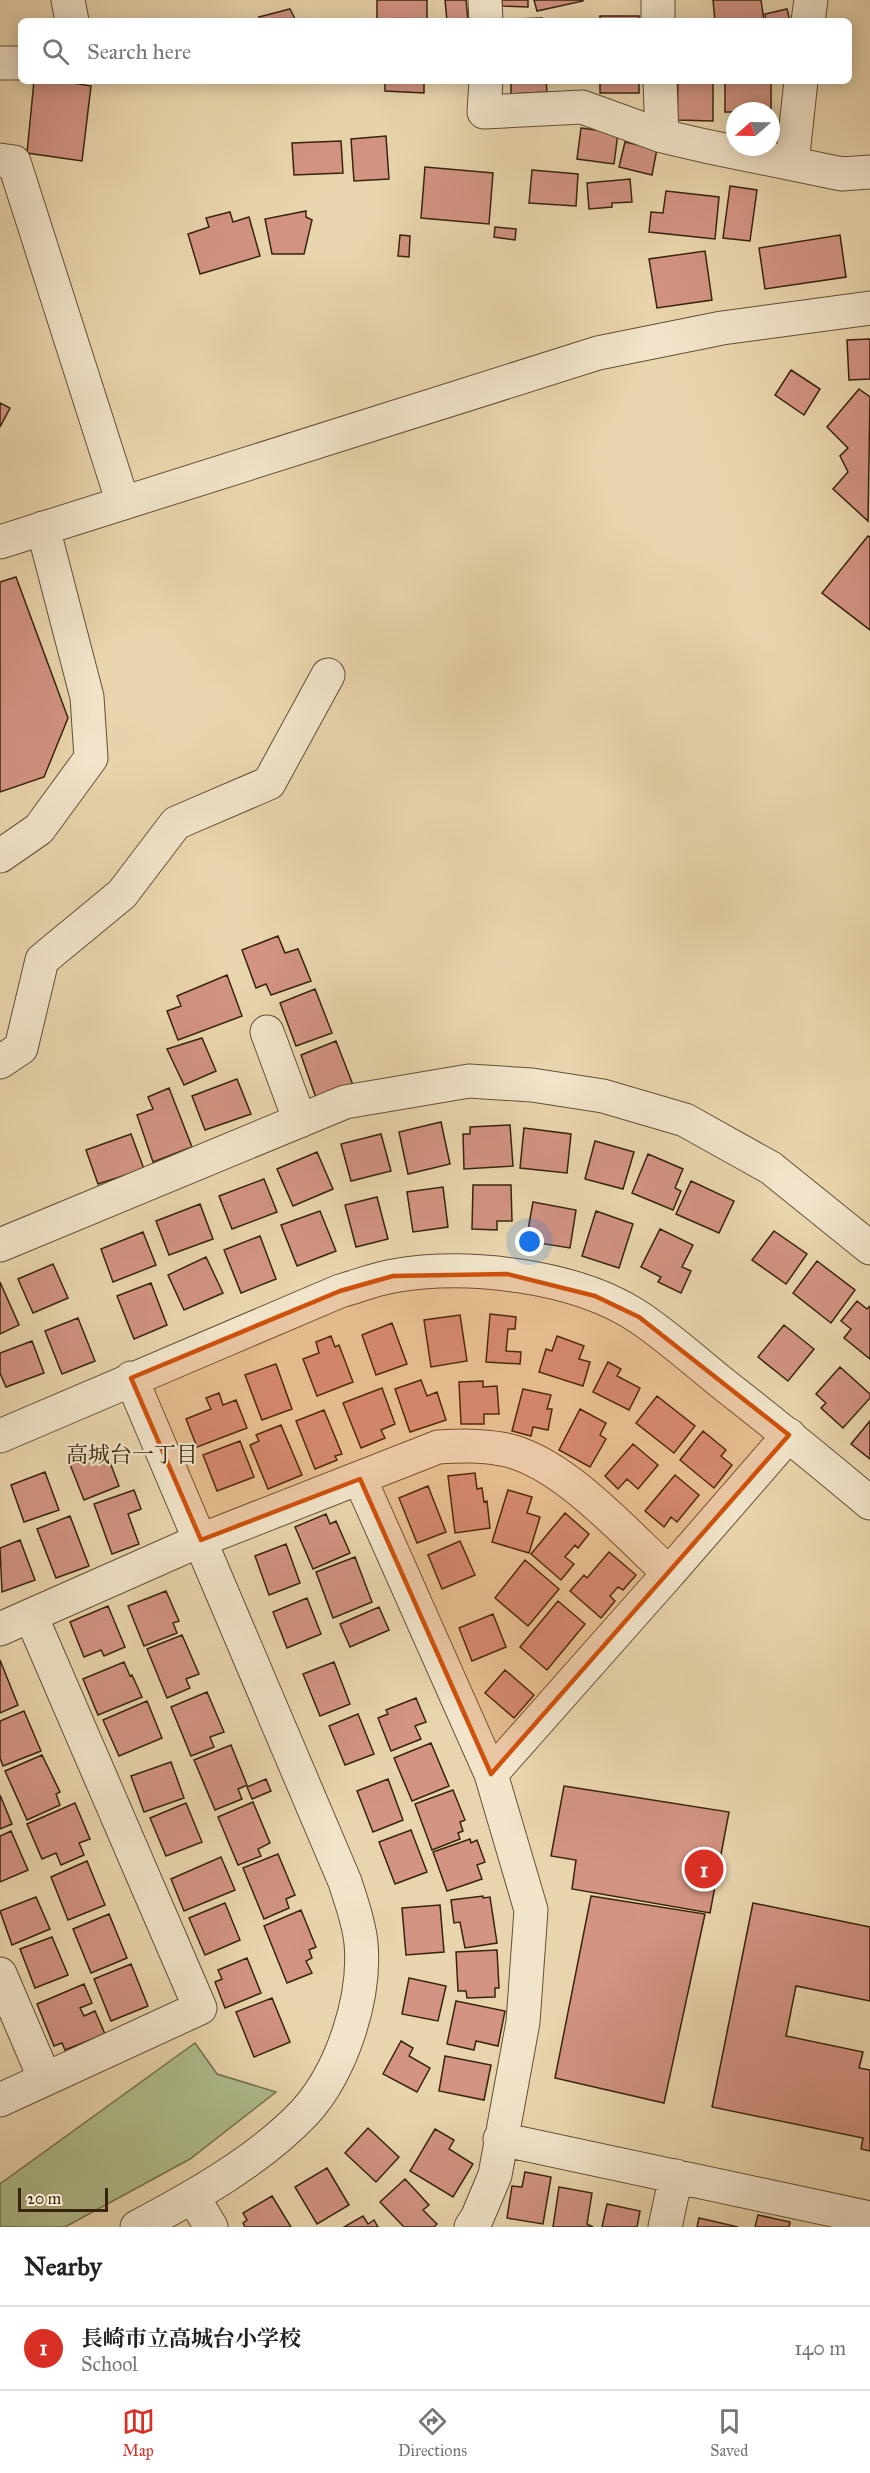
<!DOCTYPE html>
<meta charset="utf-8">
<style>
body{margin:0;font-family:"IM FELL Great Primer","Noto Serif JP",serif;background:#f2f2f2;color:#222}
.compass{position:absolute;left:726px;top:102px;width:54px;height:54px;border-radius:50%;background:#fff;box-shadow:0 3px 15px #0003;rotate:250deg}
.scale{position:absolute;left:18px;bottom:15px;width:90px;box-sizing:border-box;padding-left:6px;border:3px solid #38240c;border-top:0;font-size:16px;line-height:21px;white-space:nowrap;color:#38240c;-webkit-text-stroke:4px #f1e4ca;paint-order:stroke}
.you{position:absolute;left:530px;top:1242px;width:21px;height:21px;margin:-15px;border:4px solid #fff;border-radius:50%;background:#1a73e8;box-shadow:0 0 0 9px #1a73e833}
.badge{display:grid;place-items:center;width:39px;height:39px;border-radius:50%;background:#d93025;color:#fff;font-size:20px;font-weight:700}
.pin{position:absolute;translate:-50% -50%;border:3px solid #fff;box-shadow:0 2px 6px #0006}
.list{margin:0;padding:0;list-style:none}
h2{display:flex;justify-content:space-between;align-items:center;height:78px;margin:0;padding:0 24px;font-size:26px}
h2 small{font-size:20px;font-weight:400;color:#767676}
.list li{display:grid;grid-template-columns:39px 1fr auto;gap:18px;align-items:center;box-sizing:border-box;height:84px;padding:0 24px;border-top:2px solid #e0e0e0}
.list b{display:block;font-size:22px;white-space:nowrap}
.list p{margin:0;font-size:20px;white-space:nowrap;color:#767676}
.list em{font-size:20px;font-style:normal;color:#767676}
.icon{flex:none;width:33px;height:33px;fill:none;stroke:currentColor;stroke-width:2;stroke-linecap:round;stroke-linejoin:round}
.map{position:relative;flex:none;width:870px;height:2227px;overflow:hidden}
.search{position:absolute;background:#fff;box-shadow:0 3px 15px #0003;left:18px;right:18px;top:18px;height:66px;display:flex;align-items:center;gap:15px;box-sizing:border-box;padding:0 21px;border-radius:9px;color:#767676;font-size:22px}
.sheet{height:162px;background:#fff}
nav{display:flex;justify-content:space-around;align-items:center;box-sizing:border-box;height:84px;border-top:2px solid #e0e0e0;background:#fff;font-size:16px;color:#767676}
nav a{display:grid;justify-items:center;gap:3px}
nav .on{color:#d93025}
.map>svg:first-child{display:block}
.green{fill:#b0be8e;stroke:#74714d;stroke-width:1.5}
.building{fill:#d39483;stroke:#38240c;stroke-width:1.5}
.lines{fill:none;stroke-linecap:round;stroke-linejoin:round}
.minor-casing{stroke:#645034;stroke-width:35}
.tertiary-casing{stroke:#645034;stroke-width:35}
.minor{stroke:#f1e4ca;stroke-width:33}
.tertiary{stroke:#f1e4ca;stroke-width:33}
.marked{fill:#ce510c;fill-opacity:0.2;stroke:#ce510c;stroke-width:4.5;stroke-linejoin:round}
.labels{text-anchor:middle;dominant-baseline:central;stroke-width:4.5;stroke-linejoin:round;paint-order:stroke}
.neighbourhood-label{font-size:22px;fill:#38240c;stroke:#f1e4ca}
</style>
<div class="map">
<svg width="870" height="2227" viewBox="0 0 870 2227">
<rect width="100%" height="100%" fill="#e9d5ad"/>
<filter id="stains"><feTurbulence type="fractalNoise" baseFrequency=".00333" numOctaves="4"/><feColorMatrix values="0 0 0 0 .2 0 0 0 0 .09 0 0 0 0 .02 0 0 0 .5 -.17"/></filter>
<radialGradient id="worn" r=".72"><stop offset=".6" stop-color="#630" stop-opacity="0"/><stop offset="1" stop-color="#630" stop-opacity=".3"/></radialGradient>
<path class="green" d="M195,2043l22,31 59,18 -86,67 -125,68h-65v-43z"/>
<path class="building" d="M377,0h50v21h-50z
M445,0h21l2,21h-21z
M502,0h26v7l-26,-1z
M534,0h49v1l-46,10z
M713,0h48l3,21h-49z
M290,9l6,12h-35l-2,-4z
M787,9l3,12h-24l-1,-7z
M600,16h39v5h-39z
M542,18v3h-27v-2z
M34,81h28l29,5 -9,75 -55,-8z
M385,81h39v12l-39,-2z
M511,81h35l1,11 -36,2z
M600,81h39v12h-39z
M678,81h35v40l-36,-1z
M725,81h46v30h-36v20v-19h-10z
M581,128l37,5 -4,31 -37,-5z
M386,136l3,43 -35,2 -3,-42z
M341,141l2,32 -49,2 -2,-32z
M625,142l32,7 -5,26 -33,-8z
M425,167l68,6 -4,51 -68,-6z
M532,170l46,4 -2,32 -47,-3z
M630,179l2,23 -20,1v4l-23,2 -2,-26z
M730,186l27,4 -7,51 -27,-3z
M666,191l53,6 -4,42 -66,-7 2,-20 12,1z
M306,211v6l6,3 -8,34h-32l-7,-35z
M230,212l3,10 16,-5 11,39 -60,18 -12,-40 21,-7 -3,-9z
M495,227l21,2 -1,11 -21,-3z
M400,235l10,1 -1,21 -11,-1z
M840,235l6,42 -81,12 -6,-41z
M705,251l7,49 -55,8 -8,-49z
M870,339v40l-21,1 -2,-40z
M791,370l29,19 -16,26 -29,-20z
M859,389l11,8 -2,124 -35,-32 15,-17 -8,-16 8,-8 -21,-21z
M0,403l10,5 -10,19z
M868,536l2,1v93l-48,-37z
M16,577l52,141 -24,59 -44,15v-210z
M278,936l7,17 13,-4 13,32 -40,14 -5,-11 -10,4 -14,-38z
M227,975l15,41 -64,24 -11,-29 14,-5 -4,-10z
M315,989l17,44 -36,13 -16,-43z
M202,1038l14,33 -32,14 -17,-36z
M336,1041l17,44 -37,13 -15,-43z
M237,1079l14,35 -46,16 -13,-34z
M169,1088l23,59 -39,15 -16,-47 16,-6 -5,-12z
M441,1122l9,42 -42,10 -9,-42z
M510,1125l3,41 -49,3 -1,-35h7v-7z
M524,1128l47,6 -4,39 -47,-5z
M131,1134l13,35 -46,15 -12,-34z
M381,1134l10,37 -40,10 -10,-37z
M595,1141l39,11 -11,37 -38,-10z
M317,1152l16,37 -40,17 -16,-37z
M648,1154l35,15 -8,19 6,3 -8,19 -41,-17z
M264,1179l13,33 -45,17 -13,-33z
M691,1181l43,20 -15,32 -43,-19z
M473,1185h38l1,36h-15v9l-25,-1z
M443,1187l5,40 -35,5 -6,-40z
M377,1197l11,42 -32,8 -11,-42z
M533,1202l43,8 -6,38 -44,-7z
M200,1204l13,35 -44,16 -13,-34z
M320,1211l16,40 -39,15 -16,-41z
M596,1211l37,13 -14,44 -37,-12z
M660,1229l33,16 -11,22 9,4 -10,22 -23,-11 3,-5 -20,-10z
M774,1231l33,23 -21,30 -34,-24z
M143,1232l13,33 -43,17 -12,-33z
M260,1236l16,43 -35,14 -17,-43z
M206,1257l17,36 -39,17 -16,-35z
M817,1261l38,29 -24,33 -38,-30z
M53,1264l15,34 -35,15 -15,-34z
M0,1282l19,43 -19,9z
M151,1283l16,42 -33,14 -17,-43z
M857,1301l10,8 3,-3v53l-26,-21 7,-9 -10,-8z
M490,1314l26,3 -1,12h-7l-2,22 15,1 -1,12 -34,-2z
M460,1315l7,46 -36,6 -7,-47z
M78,1318l17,43 -33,13 -17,-43z
M392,1323l15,41 -31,11 -14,-40z
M784,1325l30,24 -26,32 -30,-24z
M331,1336l4,11 4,-2 14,37 -36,14 -14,-37 16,-6 -3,-11z
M557,1336l27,10 -5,13 11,3 -7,24 -44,-14 7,-23 6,2z
M32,1341l12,32 -38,14 -6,-14v-20z
M608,1362l13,7 -4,7 23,12 -11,22 -36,-18z
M276,1364l16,45 -30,11 -17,-45z
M840,1367l30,27v4l-27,30 -22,-20 5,-5 -10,-9z
M421,1380l6,16 10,-4 9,28 -36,12 -15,-43z
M483,1381v6l14,-1 2,28h-15v10h-23l-2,-42z
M382,1388l13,36 -14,6 4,8 -24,10 -18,-45z
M523,1389l28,6 -4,14h5l-4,21 -15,-3 -2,9 -19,-5z
M219,1393l4,12 13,-5 11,28 -50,19 -11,-28 25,-10 -5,-11z
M657,1396l38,30 -21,27 -38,-30z
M580,1409l26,14 -6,12 6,4 -16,28 -31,-17z
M324,1410l18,44 -7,2 2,4 -22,9 -19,-48z
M870,1421v38l-19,-15z
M281,1425l21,50 -34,14 -18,-44 9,-4 -3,-6z
M703,1431l23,19 -5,6 11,9 -18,23 -34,-28z
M240,1441l14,36 -37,14 -14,-36z
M633,1444l25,21 -20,24 -11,-10 -9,10 -13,-13z
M105,1449l14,37 -35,14 -15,-38z
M45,1472l14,38 -35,12 -13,-37z
M475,1473l2,16 5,-1 2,14 3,-1 3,27 -35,5 -7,-57z
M675,1475l24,20 -22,27 -6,-5 -7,10 -19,-16z
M428,1486l18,46 -29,11 -18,-45z
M134,1490l7,19 -13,5 11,30 -27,10 -18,-50z
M508,1490l24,7 -5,16 13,4 -11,36 -37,-11z
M565,1513l24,21 -11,14 -3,-3 -10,12 9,7 -13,16 -30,-26z
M326,1514l4,10 6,-3 14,32 -37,16 -18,-42z
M70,1516l19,50 -33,12 -19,-49z
M20,1540l15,40 -33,12 -2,-44z
M460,1541l15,34 -33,14 -14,-34z
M286,1544l14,39 -31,12 -14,-39z
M609,1552l27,23 -13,15 -5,-3 -8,9 5,5 -14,17 -31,-27 14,-16 3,3z
M355,1557l17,45 -39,16 -17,-46z
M525,1560l34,29 -31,37 -33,-28z
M166,1591l13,30 -6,2 4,10 -33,13 -16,-40z
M307,1598l14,36 -34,14 -14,-36z
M558,1601l27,23 -38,46 -27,-23z
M108,1606l17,41 -21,9 -3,-6 -17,7 -14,-35z
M379,1607l10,23 -39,17 -10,-23z
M493,1614l13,33 -34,14 -13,-33z
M182,1635l17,39 -13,5 4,9 -23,10 -20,-49z
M0,1660l18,45 -18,8z
M124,1662l6,14 2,-1 10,22 -44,18 -15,-36z
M334,1662l16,42 -30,12 -17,-42z
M505,1670l29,25 -20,23 -29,-25z
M207,1692l17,40 -14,5 4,10 -23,9 -20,-49z
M416,1698l10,24 -11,4 6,13 -30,12 -13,-33 10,-4 -2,-4z
M147,1701l15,37 -43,18 -16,-36z
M24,1711l17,40 -38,15 -3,-8v-37z
M358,1714l16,40 -29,11 -16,-39z
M431,1743l18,43 -37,15 -18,-43z
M231,1745l16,40 -9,4 4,10 -27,11 -21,-50z
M42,1755l18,37 -4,2 4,11 -33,15 -22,-49z
M171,1762l13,36 -40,14 -13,-36z
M266,1779l5,12 -19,8 -5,-12z
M388,1779l15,41 -30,12 -16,-41z
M564,1786l165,26 -19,101 -138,-24 4,-29 -25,-4z
M453,1790l12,30 -5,2 3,9 -5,2 2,6 -28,11 -17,-46z
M0,1795l12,29 -12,5z
M253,1802l17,41 -12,6 3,7 -23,9 -20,-48z
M75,1803l15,36 -11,4 5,12 -23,10 -5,-12 -14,6 -15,-35z
M186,1803l16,39 -36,14 -16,-38z
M411,1830l16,42 -32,12 -16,-42z
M11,1831l17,39 -28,12v-46z
M470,1839l1,4 6,-3 8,22 -8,3 5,14 -35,12 -14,-39z
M278,1854l17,41 -9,4 3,9 -25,11 -21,-51z
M221,1857l14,33 -51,21 -13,-32z
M87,1861l18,44 -37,15 -17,-43z
M483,1896v2l7,-1 7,46 -32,5 -5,-26 -6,1 -3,-23z
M591,1896l114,18 -41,189 -109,-25z
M36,1897l14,32 -38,16 -12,-34z
M225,1903l15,37 -35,15 -16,-37z
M753,1903l117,24v74l-74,-15 -10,50 77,16 -4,16 11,2v81l-9,-2 2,-11 -151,-31z
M440,1905l4,47 -38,3 -4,-47z
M301,1910l15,37 -7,3 3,8 -6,3 6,12 -25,10 -23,-57z
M109,1914l18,44 -36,15 -18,-44z
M52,1937l16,38 -33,13 -15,-39z
M497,1950l2,38h-4v9l-28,1 -1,-7h-8l-2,-39z
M247,1958l14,35 -36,15 -10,-26 7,-3 -4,-9z
M131,1964l17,42 -37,15 -17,-42z
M409,1978l37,8 -8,35 -36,-7z
M84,1984l8,19 -12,5 4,8 11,-5 10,23 -40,16 -3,-7 -8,3 -17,-42z
M272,1998l18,44 -36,15 -18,-45z
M456,2001l49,10 -7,35 -22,-5 -2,9 -27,-6z
M401,2041l12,7 -4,8 21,12 -13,24 -34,-18z
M445,2056l46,9 -7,35 -45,-9z
M368,2128l31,29 -23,25 -31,-29z
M435,2129l19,11 -5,9 24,15 -20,33 -43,-26z
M327,2168l22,37 -32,19 -22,-37z
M525,2172l26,5 -8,47 -36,-6 5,-32 10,1z
M405,2179l24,26 -6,5 14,14 -3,3h-30l-24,-25z
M559,2187l33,6 -5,31 6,3h-40z
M272,2196l19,31h-46l-2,-4 4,-3 -4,-7z
M607,2204l33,7 -3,16h-35z
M758,2215l32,7 -1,5h-34z
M363,2216l5,8 6,-4 4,7h-34z
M699,2218l39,9h-41z"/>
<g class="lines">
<g class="minor-casing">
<path id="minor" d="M68,0l4,21
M485,0l1,21
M658,0v21
M808,21l3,-21
M0,63h21
M486,81l-2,31 98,-5 80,29 43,10 137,28 28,-2
M660,81l2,55
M0,160l14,2 109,341
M792,163l9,-82
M0,856l39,-27 52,-71 -4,-61 -44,-169
M267,1032l33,89
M0,1062l21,-14 21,-88 80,-66 54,-71 93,-40 59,-108
M0,1245l345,-143 124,-21 63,4 71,11 82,24 86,48 99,80
M360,1479l131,295 40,136 -8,112 -28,153 -18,43 -6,9
M669,1573l120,-138
M0,1629l201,-89 237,-93c21,-1 42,-2 63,2 59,9 125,85 168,124l-178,201
M0,1974l45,105
M0,2100l200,-92 -169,-392
M500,2139l370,79
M193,2197l18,30
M665,2227l11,-51"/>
</g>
<g class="tertiary-casing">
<path id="tertiary" d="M0,542l598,-189 124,-25 148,-20
M131,1378l214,504c6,19 14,40 16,61 5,55 -19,128 -56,169 -44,47 -111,85 -168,115
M0,1436l340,-145c18,-5 35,-12 53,-15 74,-13 183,-1 247,42 28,19 55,43 82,65 50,39 99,79 148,120"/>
</g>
<use href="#minor" class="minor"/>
<use href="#tertiary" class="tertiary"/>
</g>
<path class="marked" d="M507,1274l88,22 44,21 150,118 -298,339 -131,-295 -159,61 -70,-162 209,-87 53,-15z"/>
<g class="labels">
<g class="neighbourhood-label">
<text x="132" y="1454">高城台一丁目</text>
</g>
</g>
<rect width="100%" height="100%" filter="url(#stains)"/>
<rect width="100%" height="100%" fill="url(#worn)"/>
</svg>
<svg class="compass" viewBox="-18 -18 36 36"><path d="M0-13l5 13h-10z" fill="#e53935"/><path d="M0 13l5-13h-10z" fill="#767676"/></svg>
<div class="scale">20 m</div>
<div class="you"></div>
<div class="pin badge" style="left:704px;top:1869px">1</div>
<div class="search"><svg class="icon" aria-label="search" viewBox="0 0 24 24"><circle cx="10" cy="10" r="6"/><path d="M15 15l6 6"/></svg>Search here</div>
</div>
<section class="sheet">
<h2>Nearby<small></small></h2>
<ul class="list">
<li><span class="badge">1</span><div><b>長崎市立高城台小学校</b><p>School</p></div><em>140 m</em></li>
</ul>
</section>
<nav>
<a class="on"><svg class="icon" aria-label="map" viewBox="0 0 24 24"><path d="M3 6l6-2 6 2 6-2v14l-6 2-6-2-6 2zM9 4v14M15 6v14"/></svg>Map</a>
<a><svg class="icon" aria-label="directions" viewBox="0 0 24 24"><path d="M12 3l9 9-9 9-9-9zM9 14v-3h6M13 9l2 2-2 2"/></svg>Directions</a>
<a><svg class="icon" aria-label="saved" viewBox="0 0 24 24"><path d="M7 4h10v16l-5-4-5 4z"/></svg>Saved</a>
</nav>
